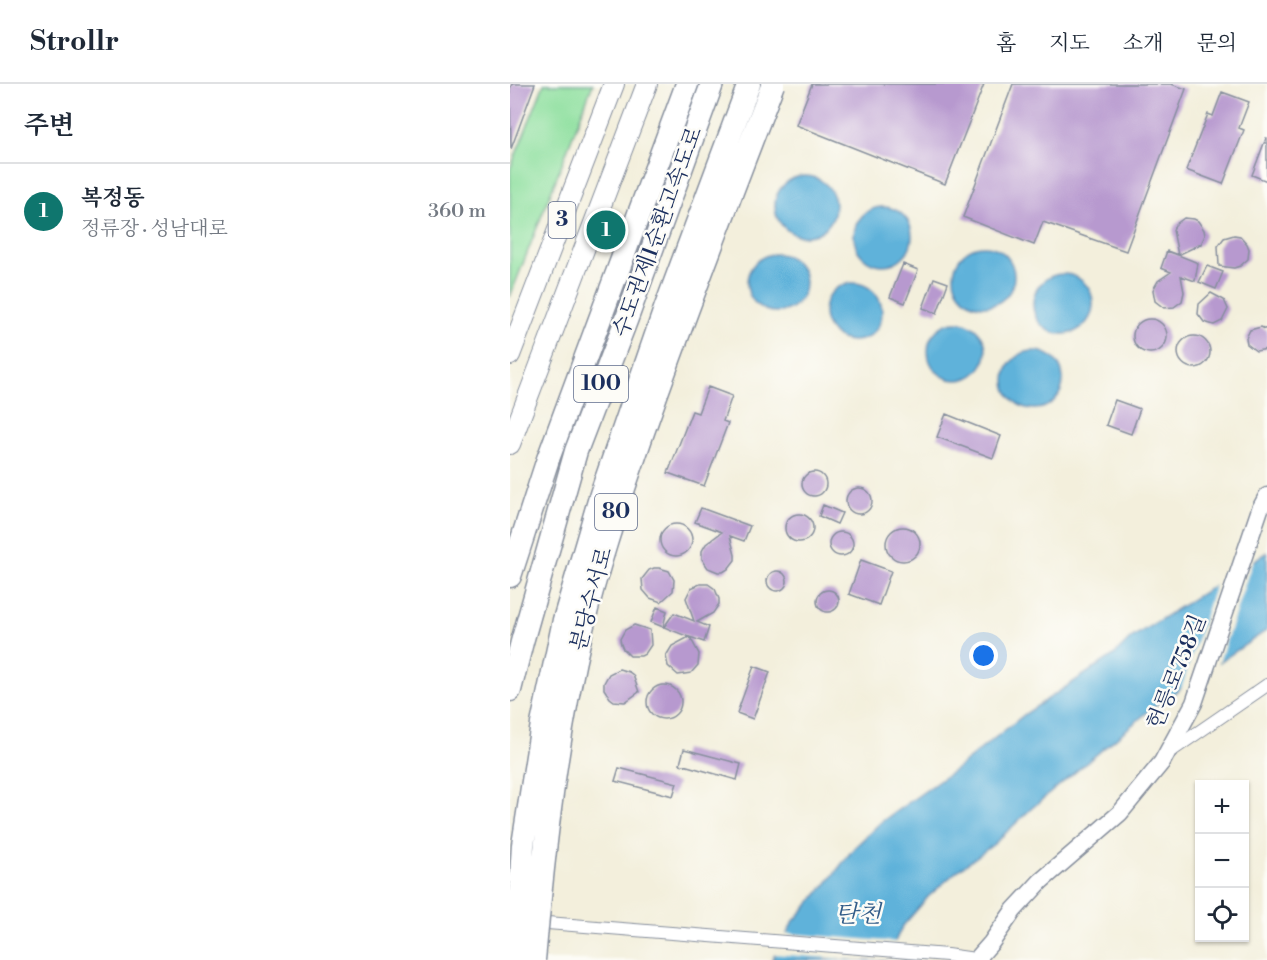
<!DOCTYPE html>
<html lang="ko">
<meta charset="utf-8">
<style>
body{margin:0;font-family:"Libre Bodoni","Noto Serif KR",serif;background:#f2f2f3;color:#1f2937}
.controls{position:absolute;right:18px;bottom:18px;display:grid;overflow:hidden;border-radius:0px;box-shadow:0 2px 4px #0004}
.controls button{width:54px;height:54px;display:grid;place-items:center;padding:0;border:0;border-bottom:2px solid #e0e1e3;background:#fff;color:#1f2937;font:30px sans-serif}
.you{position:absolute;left:474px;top:572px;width:21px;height:21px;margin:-15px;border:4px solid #fff;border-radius:50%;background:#1a73e8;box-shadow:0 0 0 9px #1a73e833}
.badge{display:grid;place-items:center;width:39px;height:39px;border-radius:50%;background:#0f766e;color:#fff;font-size:20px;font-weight:700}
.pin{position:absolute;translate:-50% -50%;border:3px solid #fff;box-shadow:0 2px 6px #0006}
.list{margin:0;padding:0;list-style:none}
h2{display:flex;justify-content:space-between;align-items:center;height:78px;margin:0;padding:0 24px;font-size:26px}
h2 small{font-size:20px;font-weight:400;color:#747a83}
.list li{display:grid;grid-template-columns:39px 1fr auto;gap:18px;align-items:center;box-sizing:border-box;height:96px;padding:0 24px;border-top:2px solid #e0e1e3}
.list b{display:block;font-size:22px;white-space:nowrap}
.list p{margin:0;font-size:20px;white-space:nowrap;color:#747a83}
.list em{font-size:20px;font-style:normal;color:#747a83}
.icon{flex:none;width:33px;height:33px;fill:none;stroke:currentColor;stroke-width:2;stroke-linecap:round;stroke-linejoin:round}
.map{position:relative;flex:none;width:757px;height:876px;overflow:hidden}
header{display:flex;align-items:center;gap:36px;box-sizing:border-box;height:84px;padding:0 30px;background:#fff;border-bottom:2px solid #e0e1e3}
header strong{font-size:28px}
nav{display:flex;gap:33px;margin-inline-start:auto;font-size:21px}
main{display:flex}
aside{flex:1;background:#fff}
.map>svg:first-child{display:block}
.green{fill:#90e0a0;stroke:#56887f;stroke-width:1.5}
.water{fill:#5fb2da;stroke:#3d709c;stroke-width:1.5}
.pier{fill:#f3efdc}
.building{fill:#b799cf}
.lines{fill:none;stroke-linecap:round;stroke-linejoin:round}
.street-casing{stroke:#878f9d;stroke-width:14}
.secondary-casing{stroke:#878f9d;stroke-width:19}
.primary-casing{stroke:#878f9d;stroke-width:22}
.highway-casing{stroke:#878f9d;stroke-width:25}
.street{stroke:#fff;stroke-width:12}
.secondary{stroke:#fff;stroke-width:16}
.primary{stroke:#fff;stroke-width:20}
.highway{stroke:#fff;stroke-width:22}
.highway-bridge-casing{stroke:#878f9d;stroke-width:25;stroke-linecap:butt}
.highway-bridge{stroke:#fff;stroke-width:22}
.labels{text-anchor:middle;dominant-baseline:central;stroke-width:5;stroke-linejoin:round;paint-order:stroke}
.shield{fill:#fdfcf7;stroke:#5f6c8c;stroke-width:1.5}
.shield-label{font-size:21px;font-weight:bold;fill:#1b2f5e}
.street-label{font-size:22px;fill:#1b2f5e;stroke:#fdfcf7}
.water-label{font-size:24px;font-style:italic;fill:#335d89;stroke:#fdfcf7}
</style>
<header>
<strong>Strollr</strong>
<nav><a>홈</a><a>지도</a><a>소개</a><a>문의</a></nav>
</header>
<main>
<aside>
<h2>주변<small></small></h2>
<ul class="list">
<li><span class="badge">1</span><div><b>복정동</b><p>정류장 · 성남대로</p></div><em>360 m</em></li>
</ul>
</aside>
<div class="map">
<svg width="757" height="876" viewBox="0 0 757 876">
<rect width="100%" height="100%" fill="#fdfcf7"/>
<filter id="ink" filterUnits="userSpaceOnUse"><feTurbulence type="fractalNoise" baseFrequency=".0167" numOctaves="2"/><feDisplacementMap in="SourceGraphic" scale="12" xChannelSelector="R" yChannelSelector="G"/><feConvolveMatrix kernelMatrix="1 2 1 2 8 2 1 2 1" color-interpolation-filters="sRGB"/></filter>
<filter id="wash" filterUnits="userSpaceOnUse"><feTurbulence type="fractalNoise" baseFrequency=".008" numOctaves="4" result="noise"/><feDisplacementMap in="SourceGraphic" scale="24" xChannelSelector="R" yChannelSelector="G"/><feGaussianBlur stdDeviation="1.35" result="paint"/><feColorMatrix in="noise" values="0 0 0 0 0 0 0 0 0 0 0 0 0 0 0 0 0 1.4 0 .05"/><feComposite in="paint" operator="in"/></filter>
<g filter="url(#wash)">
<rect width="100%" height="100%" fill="#f3efdc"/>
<path class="green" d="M34,0h49l-83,213v-128z"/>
<path class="water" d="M265 122a30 30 0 1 1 60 0a30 30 0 1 1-60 0Z
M344 152a29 29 0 1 1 58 0a29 29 0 1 1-58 0Z
M444 192a30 30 0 1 1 60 0a30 30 0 1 1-60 0Z
M237 199a29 29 0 1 1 58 0a29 29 0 1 1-58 0Z
M523 220a30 30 0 1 1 60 0a30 30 0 1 1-60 0Z
M314 228a29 29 0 1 1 58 0a29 29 0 1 1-58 0Z
M418 267a29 29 0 1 1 58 0a29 29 0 1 1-58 0Z
M495 296a29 29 0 1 1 58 0a29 29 0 1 1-58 0Z
M757,468v78l-111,75 -124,103 -38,36 -38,28 -28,25 -26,30 -16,33h-114l21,-38 35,-40 26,-34 27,-26 75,-53 69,-55 89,-59 17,-17z"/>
<path class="pier" d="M744,473l-36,109 -38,26 36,-111z
M274,849l114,9 -9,18h-33l-84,-6z"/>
<g id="blocks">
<path class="building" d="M2,0h23l-24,65 -1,-60z
M302,0h172l-39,100 -149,-59z
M503,0h158l15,5 -60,162 -83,-29 -9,23 -71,-28z
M712,8l27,10 -10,26 5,2 -21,54 -37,-14 22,-56 5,2z
M756,54h1v43l-15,-6z
M674,134l10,1 4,2 6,9 1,5 -4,9 -23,11 20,8 -3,18 -14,-5 3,16 -2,9 -8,6 -10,1 -9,-7 -2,-11 5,-9 13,-9 -10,-4 6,-17 11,4 -5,-25 2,-5z
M724,151l6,1 7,8 2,5 -1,10 -8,7 -6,2 -15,-2 -1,-20 6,-8z
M393,180l15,6 -13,33 -15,-6z
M697,182l16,6 -7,17 -17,-7z
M424,194l14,5 -11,30 -14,-5z
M701,209l13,7 4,9 -6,12 -8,4 -10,-3 -6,-8 1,-10z
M623 252a17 17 0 1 1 34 0a17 17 0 1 1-34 0Z
M751,243l6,3v19l-11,2 -9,-7 -1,-6 4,-8z
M668 268a16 16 0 1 1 32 0a16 16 0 1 1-32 0Z
M198,303l24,9 -9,25 5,2 -24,63 -36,-13 24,-62 6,2z
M605,316l25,9 -9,25 -25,-9z
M436,330l55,22 -8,22 -56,-21z
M292 400a12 12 0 1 1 24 0a12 12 0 1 1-24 0Z
M336 417a13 13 0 1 1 26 0a13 13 0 1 1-26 0Z
M313,421l19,8 -5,11 -18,-8z
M191,424l49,18 -6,15 -14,-5 5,19v5l-7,9 -5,3h-5l-10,-4 -6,-9v-8l4,-7 16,-12 -27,-10z
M275 444a14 14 0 1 1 28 0a14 14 0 1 1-28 0Z
M150 456a16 16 0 1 1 32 0a16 16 0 1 1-32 0Z
M376 460a17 17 0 1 1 34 0a17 17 0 1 1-34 0Z
M319 460a12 12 0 1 1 24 0a12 12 0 1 1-24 0Z
M351,476l30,11 -12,34 -30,-11z
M144,484h5l10,3 5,9 -1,11 -12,11 -11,-4 -7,-8 -1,-11 7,-9z
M257 497a10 10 0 1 1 20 0a10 10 0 1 1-20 0Z
M190,500h8l7,5 4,10v5l-6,9 -16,9 12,5 -5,15 -14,-5 9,17 -1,11 -7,8 -13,2 -10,-9 -2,-10 6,-10 17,-9 -25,-10 10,-14 20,8 -8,-23 5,-10z
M307 517a11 11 0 1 1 22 0a11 11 0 1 1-22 0Z
M147,523l10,4 -4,16 -12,-5z
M124,541l16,5 1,15 -6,9 -4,2h-11l-7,-7 -2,-5 -1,-5 5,-9z
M244,582l16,6 -17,47 -16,-6z
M109,585l10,3 4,3 6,17 -14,10 -11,-1 -4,-3 -6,-9v-6l5,-9z
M137 618a17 17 0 1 1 34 0a17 17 0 1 1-34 0Z
M174,665l57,15 -4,16 -57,-16z
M109,684l58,15 -4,13 -58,-15z"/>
</g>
</g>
<g filter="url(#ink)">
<use href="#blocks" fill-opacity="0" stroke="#878f9d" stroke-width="1.5"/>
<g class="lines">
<g class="street-casing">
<path id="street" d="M664,665l93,-64
M25,838l412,33 35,5"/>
</g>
<g class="secondary-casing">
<path id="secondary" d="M466,876l15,-17 23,-33 27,-29 79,-68 42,-51 32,-59 66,-194 7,-13"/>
</g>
<g class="primary-casing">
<path id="primary" d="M0,271l104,-271
M0,360l137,-360"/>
</g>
<g class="highway-casing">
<path id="highway" d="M0,492l38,-117 139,-375
M0,606l12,-48 54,-191 51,-133 85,-234"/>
</g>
<use href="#street" class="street"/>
<use href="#secondary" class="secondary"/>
<use href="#primary" class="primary"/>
<use href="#highway" class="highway"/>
<g class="highway-bridge-casing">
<path id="highway-bridge" d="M6,876l7,-115 19,-121 22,-104 37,-126 64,-185 84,-225
M24,876c10,-111 22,-222 48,-331 16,-67 39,-132 61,-197 41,-117 86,-232 130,-348"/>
</g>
<use href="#highway-bridge" class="highway-bridge"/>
</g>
</g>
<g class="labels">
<g class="shield">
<rect x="38.5" y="118" width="27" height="36" rx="4.5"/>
<rect x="64" y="282" width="54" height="36" rx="4.5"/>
<rect x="85" y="410" width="42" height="36" rx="4.5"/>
</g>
<g class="shield-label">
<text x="52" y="136">3</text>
<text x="91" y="300">100</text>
<text x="106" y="428">80</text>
</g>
<g class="street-label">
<text transform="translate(148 148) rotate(-70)">수도권제1순환고속도로</text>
<text transform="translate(82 515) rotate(-75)">분당수서로</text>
<text transform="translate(667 588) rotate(-68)">헌릉로758길</text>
</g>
<g class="water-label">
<text x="348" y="831">탄천</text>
</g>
</g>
</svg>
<div class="controls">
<button>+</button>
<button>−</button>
<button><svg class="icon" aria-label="locate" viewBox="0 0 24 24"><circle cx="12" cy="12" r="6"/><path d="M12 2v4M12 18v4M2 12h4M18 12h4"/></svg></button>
</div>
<div class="you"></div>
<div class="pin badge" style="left:96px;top:146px">1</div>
</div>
</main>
